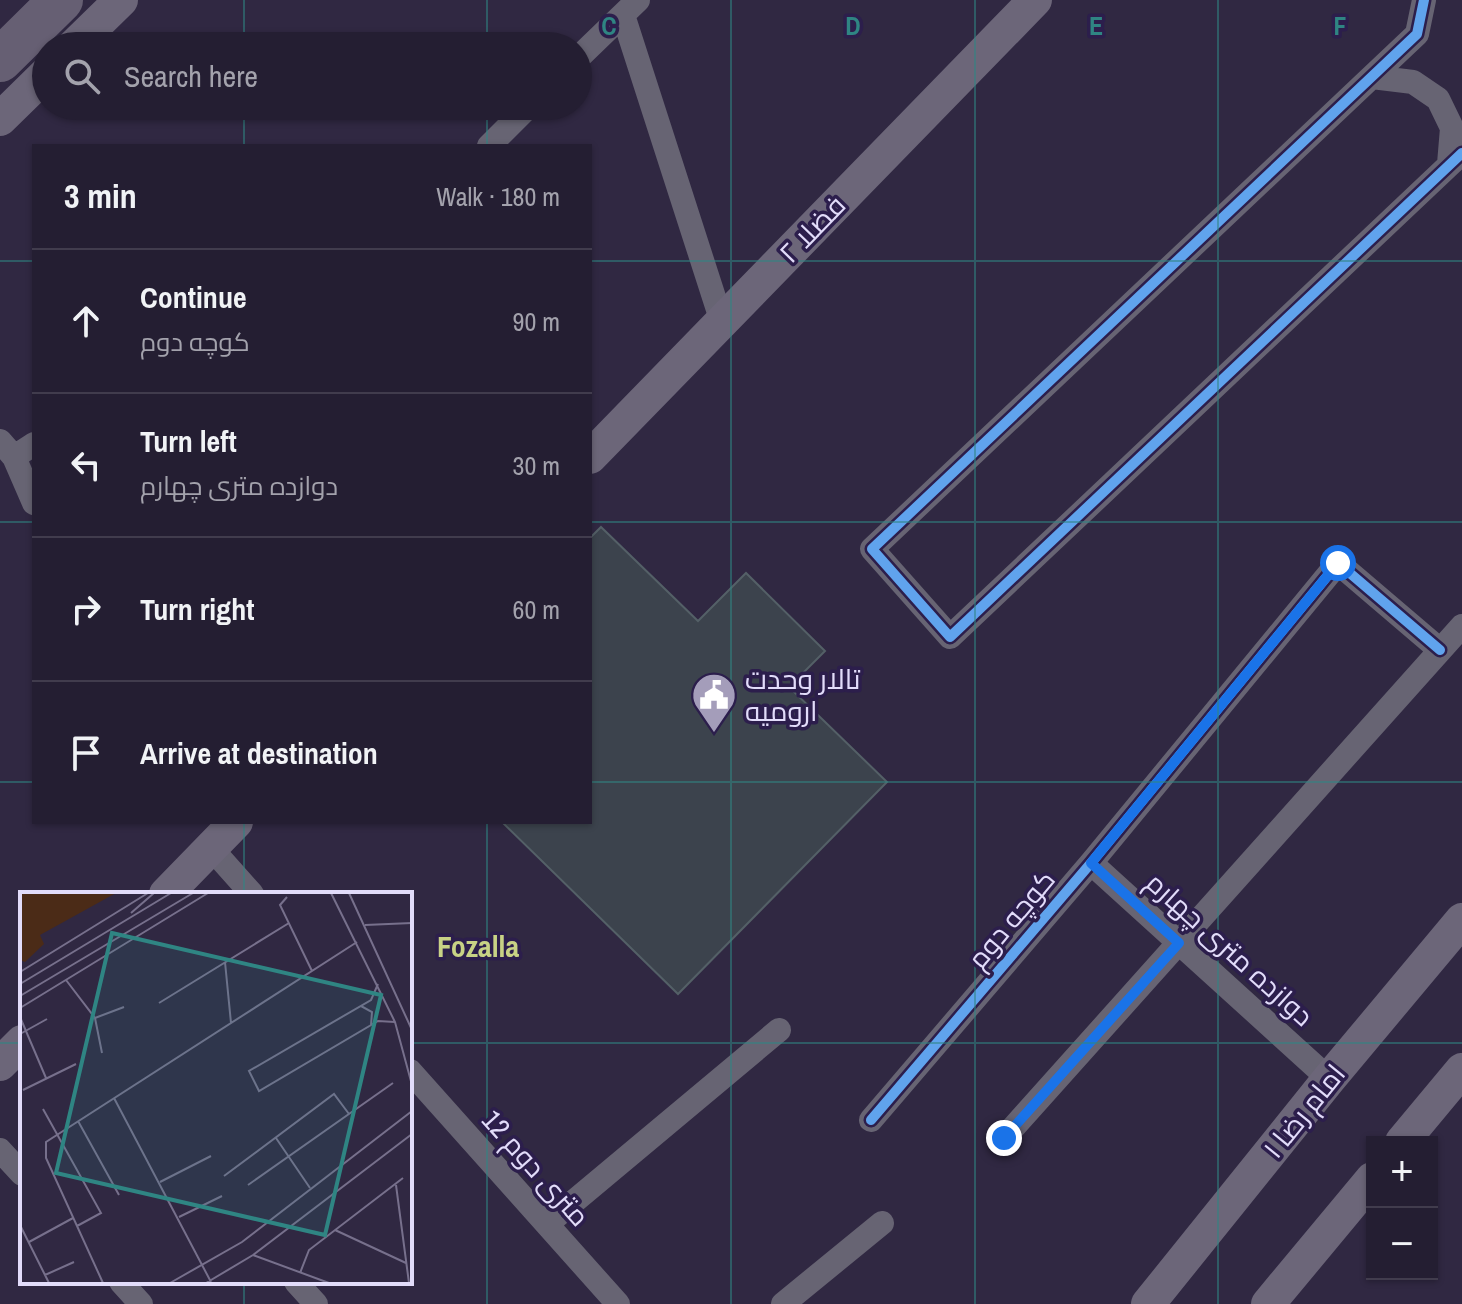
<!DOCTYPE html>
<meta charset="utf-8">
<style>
body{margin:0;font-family:"Archivo Narrow",Cairo,sans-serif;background:#302b3e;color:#f1f3f6}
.controls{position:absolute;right:24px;bottom:24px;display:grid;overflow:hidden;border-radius:0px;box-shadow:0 2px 6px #0004}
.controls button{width:72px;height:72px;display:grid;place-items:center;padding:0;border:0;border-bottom:2px solid #413c4d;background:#241e32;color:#f1f3f6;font:40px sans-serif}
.stop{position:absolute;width:24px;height:24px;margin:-18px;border:6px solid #1a73e8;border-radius:50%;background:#fff}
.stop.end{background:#1a73e8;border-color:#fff;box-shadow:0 2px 8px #0008}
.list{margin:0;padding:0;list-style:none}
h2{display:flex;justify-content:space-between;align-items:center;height:104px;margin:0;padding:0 32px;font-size:34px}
h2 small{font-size:26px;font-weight:400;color:#a3a2ac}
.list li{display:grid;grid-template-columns:52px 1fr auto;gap:24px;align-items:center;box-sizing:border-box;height:144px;padding:0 32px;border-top:2px solid #413c4d}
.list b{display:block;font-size:30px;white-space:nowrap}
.list p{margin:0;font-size:26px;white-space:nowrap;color:#a3a2ac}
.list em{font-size:26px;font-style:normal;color:#a3a2ac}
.icon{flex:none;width:44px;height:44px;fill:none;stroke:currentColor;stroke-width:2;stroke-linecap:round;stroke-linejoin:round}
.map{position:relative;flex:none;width:1462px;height:1304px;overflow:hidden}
.search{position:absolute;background:#241e32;box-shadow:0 2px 6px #0004;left:32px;top:32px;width:560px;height:88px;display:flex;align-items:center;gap:20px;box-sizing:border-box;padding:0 28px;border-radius:44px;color:#a3a2ac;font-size:30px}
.panel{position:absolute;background:#241e32;box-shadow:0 2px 6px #0004;left:32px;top:144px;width:560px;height:680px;border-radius:0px}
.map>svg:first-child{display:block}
.building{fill:#3c434d;stroke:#546067;stroke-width:2}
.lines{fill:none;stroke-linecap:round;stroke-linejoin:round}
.street{stroke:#676473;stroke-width:24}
.secondary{stroke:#6c6679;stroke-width:34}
.highway{stroke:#665f73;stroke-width:44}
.cycleway-casing{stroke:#2c1e4c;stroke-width:15}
.cycleway{stroke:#60a3ed;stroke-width:10}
.route{stroke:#1a73e8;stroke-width:10}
.grid{fill:none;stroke:#2f8583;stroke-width:2;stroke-opacity:0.55}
.labels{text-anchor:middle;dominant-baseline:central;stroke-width:7;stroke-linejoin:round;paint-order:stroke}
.street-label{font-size:28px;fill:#e2dcfa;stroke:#2c1e4c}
.poi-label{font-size:28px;fill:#e2dcfa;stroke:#2c1e4c;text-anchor:start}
.neighbourhood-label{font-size:30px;font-weight:bold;fill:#c8d285;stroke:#2c1e4c}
.inset-road{fill:none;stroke:#77708c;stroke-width:2}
.view{fill:#2f8583;fill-opacity:0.15;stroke:#2f8583;stroke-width:4}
.inset-edge{fill:none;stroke:#e2dcfa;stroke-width:4}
.grid-label{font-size:26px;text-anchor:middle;font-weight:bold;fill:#2f8583;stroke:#2c1e4c;stroke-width:7;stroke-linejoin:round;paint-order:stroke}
</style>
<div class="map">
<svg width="1462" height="1304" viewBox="0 0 1462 1304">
<rect width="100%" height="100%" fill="#302842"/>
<path class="building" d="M601,527l97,94 48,-48 79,78 -36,36 98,95 -209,212 -176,-172h88v-284z"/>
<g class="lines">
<path class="street" d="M1424,0l-7,34 -545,515 78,88 512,-484
M623,15l99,307
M578,58l60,-58
M1372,77l41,5 25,17 14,29 -3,36
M489,146l40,-40
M0,441l14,16 20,46
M14,457l20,-13
M211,848l41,46
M1091,863l238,216
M410,1071l208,233
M871,1120l220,-257 247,-300 102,87
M1004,1138l458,-512
M0,1150l22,24
M547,1224l232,-194
M121,1282l20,22
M296,1282l20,22
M783,1304l99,-81"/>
<path class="secondary" d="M74,46l47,-46
M0,119l46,-45
M590,457l445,-457
M166,894l70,-72
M0,1064l22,-22
M1402,1142l60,-72
M1148,1304l181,-225 133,-159
M1268,1304l104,-125"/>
<path class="highway" d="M0,60l61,-60"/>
<g class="cycleway-casing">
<path id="cycleway" d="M1424,0l-7,34 -545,515 78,88 512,-484
M871,1120l220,-257 247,-300 102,87"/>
</g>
<use href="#cycleway" class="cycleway"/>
</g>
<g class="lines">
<path class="route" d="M1004,1138l175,-195 -88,-80 247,-300"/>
</g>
<path class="grid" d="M244,0v46M487,0v46M731,0v1304M975,0v1304M1218,0v1304M244,106v40M487,106v40M0,261h34M590,261h872M0,522h34M590,522h872M0,782h34M590,782h872M244,822v72M487,822v482M0,1043h22M410,1043h1052M244,1282v22"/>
<defs>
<g id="civic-pin" transform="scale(2.3)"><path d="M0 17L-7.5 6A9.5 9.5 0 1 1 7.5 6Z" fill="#a49dba" stroke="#2c1e4c"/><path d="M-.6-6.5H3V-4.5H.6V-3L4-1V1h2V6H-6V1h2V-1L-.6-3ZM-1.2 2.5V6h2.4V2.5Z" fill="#fff"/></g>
</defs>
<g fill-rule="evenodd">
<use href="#civic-pin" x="714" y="695"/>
</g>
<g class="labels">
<g class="street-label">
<text transform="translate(812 229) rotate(-46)">فضلا ۲</text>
<text transform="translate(1011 919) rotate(-50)">کوچه دوم</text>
<text transform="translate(1230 949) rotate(42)">دوازده متری چهارم</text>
<text transform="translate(1304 1111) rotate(-51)">امام رضا ۱</text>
<text transform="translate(536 1168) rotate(48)">12 متری دوم</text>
</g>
<g class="poi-label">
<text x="745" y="679">تالار وحدت<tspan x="745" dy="32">ارومیه</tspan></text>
</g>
<g class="neighbourhood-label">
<text x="478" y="946">Fozalla</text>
</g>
</g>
<g transform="translate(20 892)">
<rect width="392" height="392" fill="#302842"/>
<path d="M0,1h96l-76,42 4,9 -19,18 -5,-2z" fill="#4b2b17"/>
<path class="inset-road" d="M311,1l64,129 17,63M329,1l63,137M267,5l-7,8 32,66M111,21l23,-20M345,33l47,-2M205,70l6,61M0,80l128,-79M46,88l29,38 7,35M0,92l151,-91M358,92l-7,16 -122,71 10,20 119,-70 17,1M0,104l173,-103M139,111l130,-80M341,114l11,6 -1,13M0,116l188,-115M0,125l26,61M75,126l29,-11M0,142l27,-15M3,198l53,-26M94,206l97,184M23,217l58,104 -24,13M58,229l41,74M256,246l34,50M204,284l110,-82 15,20M140,290l51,-26M228,293l145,-102M376,293l13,98M159,325l43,-21M0,333l29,58M315,338l71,33M9,350l44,-24M233,363l76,28M280,381l9,-23 94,-72M25,383l29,-13M83,391l-57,-125v-16l311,-200M150,391l72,-41 170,-131M186,391l47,-28 159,-121"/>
<path class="view" d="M92,41l269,62 -56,240 -269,-62z"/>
<rect width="392" height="392" class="inset-edge"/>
</g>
<g class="grid-label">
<text x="609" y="35">C</text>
<text x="853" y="35">D</text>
<text x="1096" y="35">E</text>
<text x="1340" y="35">F</text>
</g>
</svg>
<div class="controls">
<button>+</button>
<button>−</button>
</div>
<div class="stop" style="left:1338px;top:563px"></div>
<div class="stop end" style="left:1004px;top:1138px"></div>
<div class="search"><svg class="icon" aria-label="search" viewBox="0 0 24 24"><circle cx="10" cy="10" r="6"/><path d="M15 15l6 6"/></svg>Search here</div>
<section class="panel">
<h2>3 min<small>Walk · 180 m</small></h2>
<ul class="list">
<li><svg class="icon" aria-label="ahead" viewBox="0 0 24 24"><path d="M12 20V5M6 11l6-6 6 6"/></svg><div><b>Continue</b><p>کوچه دوم</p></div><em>90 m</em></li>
<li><svg class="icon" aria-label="left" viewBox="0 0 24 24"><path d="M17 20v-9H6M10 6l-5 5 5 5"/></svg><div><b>Turn left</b><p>دوازده متری چهارم</p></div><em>30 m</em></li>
<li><svg class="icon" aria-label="right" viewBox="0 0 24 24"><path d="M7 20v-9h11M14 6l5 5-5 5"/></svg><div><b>Turn right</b></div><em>60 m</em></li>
<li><svg class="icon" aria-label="arrive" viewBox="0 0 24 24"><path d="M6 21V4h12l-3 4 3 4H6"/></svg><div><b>Arrive at destination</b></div></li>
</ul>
</section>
</div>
